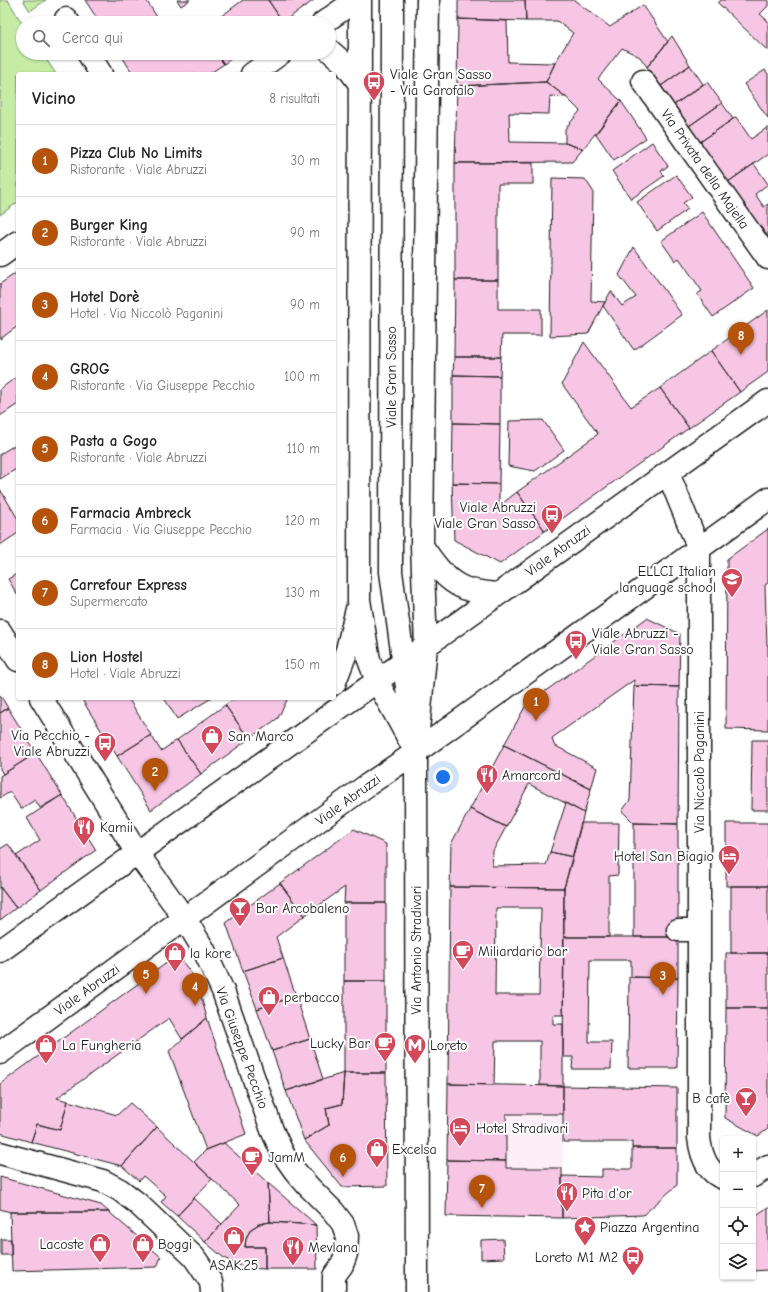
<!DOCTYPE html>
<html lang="it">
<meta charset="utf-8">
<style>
body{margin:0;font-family:"Comic Neue",sans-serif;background:#f6f6f6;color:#222}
.controls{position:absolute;right:12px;bottom:12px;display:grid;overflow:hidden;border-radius:4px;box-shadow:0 1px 3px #0004}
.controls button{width:36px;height:36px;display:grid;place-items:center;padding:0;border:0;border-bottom:1px solid #e0e0e0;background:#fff;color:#222;font:20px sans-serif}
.you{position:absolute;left:443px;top:777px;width:14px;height:14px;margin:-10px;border:3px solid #fff;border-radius:50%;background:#1a73e8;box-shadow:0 0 0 6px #1a73e833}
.badge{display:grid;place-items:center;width:26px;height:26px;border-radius:50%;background:#b45309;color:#fff;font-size:13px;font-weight:700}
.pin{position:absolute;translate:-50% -33px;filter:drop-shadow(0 1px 2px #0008)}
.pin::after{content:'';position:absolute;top:21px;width:14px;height:12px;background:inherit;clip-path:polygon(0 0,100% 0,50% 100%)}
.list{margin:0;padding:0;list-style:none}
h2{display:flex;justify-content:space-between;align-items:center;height:52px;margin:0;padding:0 16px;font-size:17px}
h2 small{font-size:13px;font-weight:400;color:#767676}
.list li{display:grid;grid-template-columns:26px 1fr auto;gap:12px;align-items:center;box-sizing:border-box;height:72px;padding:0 16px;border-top:1px solid #e0e0e0}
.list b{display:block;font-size:15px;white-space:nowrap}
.list p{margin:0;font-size:13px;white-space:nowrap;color:#767676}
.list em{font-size:13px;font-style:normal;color:#767676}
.icon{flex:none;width:22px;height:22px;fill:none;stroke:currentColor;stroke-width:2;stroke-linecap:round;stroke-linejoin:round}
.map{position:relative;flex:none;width:768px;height:1292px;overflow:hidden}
.search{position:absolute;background:#fff;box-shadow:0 1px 3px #0004;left:16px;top:16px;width:320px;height:44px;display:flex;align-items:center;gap:10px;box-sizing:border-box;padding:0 14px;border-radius:22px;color:#767676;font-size:15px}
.panel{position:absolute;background:#fff;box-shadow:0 1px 3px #0004;left:16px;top:72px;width:320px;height:628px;border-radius:4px}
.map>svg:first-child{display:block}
.built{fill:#fdeef7}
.green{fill:#c5eba5;stroke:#708460}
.building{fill:#f8c6e5;stroke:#1c1c1c;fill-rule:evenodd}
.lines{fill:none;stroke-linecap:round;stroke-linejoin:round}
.minor-casing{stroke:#1c1c1c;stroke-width:25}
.major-casing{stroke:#1c1c1c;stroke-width:25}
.minor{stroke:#fff;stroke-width:22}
.major{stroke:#fff;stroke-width:22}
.labels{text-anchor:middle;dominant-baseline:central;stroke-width:4;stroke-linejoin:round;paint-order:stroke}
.poi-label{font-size:14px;fill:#1c1c1c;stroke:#fff;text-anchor:start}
.street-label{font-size:14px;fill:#1c1c1c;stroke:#fff}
</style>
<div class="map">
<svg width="768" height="1292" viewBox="0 0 768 1292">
<rect width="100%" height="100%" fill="#fff"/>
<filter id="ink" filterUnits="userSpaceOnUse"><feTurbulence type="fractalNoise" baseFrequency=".025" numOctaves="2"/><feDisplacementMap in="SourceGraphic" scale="8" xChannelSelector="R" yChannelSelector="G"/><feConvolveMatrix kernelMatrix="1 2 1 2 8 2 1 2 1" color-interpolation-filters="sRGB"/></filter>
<g filter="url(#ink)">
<path class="built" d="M448,1084l115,2 -1,132 -116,-2z"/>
<path class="green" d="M0,0h8l15,25v28h19l14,21h-38v128l-18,13z
M23,0h23l-16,11z"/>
<path class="building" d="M85,0h61l15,23h-61z
M177,0h13l-9,6z
M243,0h25l15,22 -1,1h-70z
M268,0h46l-31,22z
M458,0h67l1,21 -68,-2z
M525,0h49l36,27 33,-22 25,37 -21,25 -7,-10 -18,-9 -24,31 23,22 -38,48 -18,-6v-14l15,-18 -14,-14 -20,-15 9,-19 18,-30 -16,-12h-31z
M721,0h47v6l-8,8 8,7v30l-50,-48z
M458,19l49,2 1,41 47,1 -9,19 -89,4z
M672,36l18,29 -29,21 -14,-19z
M124,53h92l8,11 -15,10h-76l-12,-19z
M216,53h23l-15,11z
M690,65l13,19 -29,21 -13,-19z
M765,70l3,4v44l-24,-34z
M546,82l20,15 -16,-1 -1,18 -40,-1 1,29 55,1 18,6 -11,13 -117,1 2,-77z
M707,82l15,21 -33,23 -15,-21z
M621,101l25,37 -32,22 -18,-26z
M722,103l11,16 -33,23 -11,-16z
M736,117l15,22 17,-12v27l-40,28 -28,-40z
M652,142l16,24 -7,5 3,5 -33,23 -19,-28z
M455,163h78v21h-35v96h-43z
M754,164l14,20 -13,10 9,13 4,-3v33l-40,-55z
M676,175l16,22 -9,6 5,6 -31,22 -20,-29z
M552,178l33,1 8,12 -2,110 14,1 -17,32 -38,2z
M702,212l52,76 -41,29 -16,-23 5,-3 -23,-33 -4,3 -14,-20z
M634,247l48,68 -48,35 -31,-44 8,-15 11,15 14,-9 -17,-22z
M16,273l2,3v50l-18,13v-55z
M455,280h43v29h43v26h-39l-1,22h-47z
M768,310v62l-28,20 -29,-41z
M584,342l47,65 29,-19 29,40 -144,103 -28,-39 81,-58 -36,-50z
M711,351l29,41 -51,36 -29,-40z
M454,357h47l-1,19 -47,-1z
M453,375l47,1v48l-47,-1z
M18,376v28l-18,12v-27z
M543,420l21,30 -29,21 -27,-5 1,-45z
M453,423l47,1 -1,60 -47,-1z
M18,443v25l-18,11v-25z
M452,483l47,1v22l18,-14 28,39 -45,33 -46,-24z
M0,489l18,30v14l-18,12z
M768,529v54l-3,2 2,60h1v85l-42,-1 1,-170z
M18,573v23l-10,-17z
M647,618l33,16 -1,53 -45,-1v-6l-82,58 2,7 43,23 -6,21 -87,-44 22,-40z
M634,686l45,1 -1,137 -44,-1 -12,-12 8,-11z
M0,695l8,13 -8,5z
M81,698h47l23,37 -34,21z
M164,698h46v1l-33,20z
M235,698h53l-10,20 -29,21 -24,-34z
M225,705l24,34 -48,35 -24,-34z
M8,708l28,45 -33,21 -3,-5v-56z
M151,735l10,16 16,-11 24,34 -50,36 -34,-54z
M752,740h16v70h-17z
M504,745l87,44 -7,24 -55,-29 -23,43 -36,-18z
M36,753l26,42 -22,13 -5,-8 -14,9 -11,-17 -10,6v-22z
M62,795l34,55 -55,40 -25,-34 24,-16 -13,-22z
M566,803l18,10 -11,44 -23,-5z
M470,809l36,18 -13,24 -1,15 54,-1 4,-13 23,5 -9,31 -114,-1 1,-43z
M581,823h38l-1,52 -9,1v61h-45v-49z
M634,823l44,1v113h-44z
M726,823h42v63h-42z
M354,829l32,15v59h-42l1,-16 -41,29 -24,-33z
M8,844l33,46 -25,18 -16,-21v-38z
M280,883l24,33 -28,21 7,21 -40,13 -17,-48z
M731,886h37v67h-37z
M0,887l16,21 -16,12z
M450,887l114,1 -1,127h-10v9h10v62l-23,-1v-44h-45l-1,44 -46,-1zM496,908h45l-2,87h-44z
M344,903h42v78h-42z
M564,937h114v41l-47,-1v-17h-41l-1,82h23l-1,27h-39l1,-12h-10z
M726,953h42v55h-42z
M283,958l13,38 -39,13 -14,-38z
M172,959l10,2 15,20 10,37 -25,21 -13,-21 -112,80 11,3 -8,29 -23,-6 -6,18 -31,-9v-49z
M629,977l49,1 -1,90h-49z
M344,981h42v92h-42z
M296,996l14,43 -38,12 -15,-42z
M726,1008h42v121l-10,7 -33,-18z
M207,1018l39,116 -40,16 -37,-99z
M310,1039l13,40 -37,12 -14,-40z
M344,1073h42l1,113 -45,1 -38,-47 25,-15 -3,-17 16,-4z
M344,1073l-2,31 -16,4 3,17 -25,15 -18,-49z
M448,1084l115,2v28h-57v47l-59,-1z
M563,1086l114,2v60h-45v-6h-69z
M68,1101l49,14 13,-12 27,24 -35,39 -91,-24 6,-18 23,6z
M157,1127l55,52 -35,37 -16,-14 5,-6 -23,-20 -4,5 -17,-15z
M224,1143l44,40 2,39 -11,2 -8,5 -5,9 -1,9h20v22l-16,-1 -14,-4 -11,-6 -19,-16 35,-37 -46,-43 12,-12z
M632,1148h45v37l-34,30 -81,3v-42l40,1v-8h30z
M447,1160l59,1v7h56v50l-116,-2z
M0,1177l101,28 8,7h-99l-10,-3z
M268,1183l45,39 3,3 -46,-3z
M194,1198l28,26 -17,18 -28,-26z
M768,1207v63l-15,1v-52l5,-5z
M10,1212h99l52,45 -4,10 -145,4z
M270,1222l46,3 1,44h-52v-22h-20l1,-9 5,-9 8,-5z
M1,1239h10v16h-10z
M503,1239l1,19 -23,1v-19z"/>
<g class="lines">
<g class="minor-casing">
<path id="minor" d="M392,0l-1,572 25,180 1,540
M66,19l3,4
M323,23l33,-23
M329,50l17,15 14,19
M88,53l13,21
M252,74l29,-21
M643,81l125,177
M0,255l18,-13
M699,549v589c2,16 7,34 24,40
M0,631l18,29
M41,698l96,155 48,66 19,31 19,41 49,139 11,24 12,17 14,16 24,24 10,13 4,12 -1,18 -4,11 -8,11v16
M678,930h21
M0,1153l103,28 17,9 17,13 57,54 17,25 1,10
M753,1176l15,-10"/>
</g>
<g class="major-casing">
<path id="major" d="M360,0l-1,600 10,60 8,21 39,71
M668,473l31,76
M422,546c11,16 23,34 42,42 10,4 23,5 34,6
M334,684l13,-34 10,-41
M416,752l10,-106 -4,-100 6,-546
M0,951l768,-550
M0,1053l366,-267 50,-34 352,-253"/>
</g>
<use href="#minor" class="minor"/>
<use href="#major" class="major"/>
</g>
</g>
<defs>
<g id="bus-pin" transform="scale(1.15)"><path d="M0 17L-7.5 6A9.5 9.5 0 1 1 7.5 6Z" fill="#d1495b" stroke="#fff"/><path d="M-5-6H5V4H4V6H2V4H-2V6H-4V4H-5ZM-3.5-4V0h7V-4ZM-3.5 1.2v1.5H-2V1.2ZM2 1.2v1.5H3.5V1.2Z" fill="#fff"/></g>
<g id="school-pin" transform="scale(1.15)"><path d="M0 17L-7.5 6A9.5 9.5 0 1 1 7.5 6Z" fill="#d1495b" stroke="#fff"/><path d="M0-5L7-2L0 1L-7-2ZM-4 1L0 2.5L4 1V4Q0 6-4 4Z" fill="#fff"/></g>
<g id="shop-pin" transform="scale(1.15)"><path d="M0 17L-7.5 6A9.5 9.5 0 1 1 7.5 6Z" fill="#d1495b" stroke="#fff"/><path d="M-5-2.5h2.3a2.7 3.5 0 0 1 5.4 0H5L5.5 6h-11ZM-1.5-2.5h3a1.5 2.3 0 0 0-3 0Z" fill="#fff"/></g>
<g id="restaurant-pin" transform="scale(1.15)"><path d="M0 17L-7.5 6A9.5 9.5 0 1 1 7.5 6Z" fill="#d1495b" stroke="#fff"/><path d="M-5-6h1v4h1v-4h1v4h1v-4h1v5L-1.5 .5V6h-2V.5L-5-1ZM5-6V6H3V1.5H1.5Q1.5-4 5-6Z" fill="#fff"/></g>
<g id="hotel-pin" transform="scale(1.15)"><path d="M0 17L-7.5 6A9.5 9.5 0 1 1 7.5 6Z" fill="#d1495b" stroke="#fff"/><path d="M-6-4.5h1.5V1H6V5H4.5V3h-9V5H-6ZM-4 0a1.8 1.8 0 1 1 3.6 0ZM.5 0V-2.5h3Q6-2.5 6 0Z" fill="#fff"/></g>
<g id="bar-pin" transform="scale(1.15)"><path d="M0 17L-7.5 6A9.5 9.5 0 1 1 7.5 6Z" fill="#d1495b" stroke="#fff"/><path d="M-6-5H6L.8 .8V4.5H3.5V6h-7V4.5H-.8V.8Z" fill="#fff"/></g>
<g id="cafe-pin" transform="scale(1.15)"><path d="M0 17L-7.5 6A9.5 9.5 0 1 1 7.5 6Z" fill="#d1495b" stroke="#fff"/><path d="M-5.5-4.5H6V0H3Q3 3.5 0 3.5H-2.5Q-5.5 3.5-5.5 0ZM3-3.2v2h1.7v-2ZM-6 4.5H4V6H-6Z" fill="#fff"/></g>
<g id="metro-pin" transform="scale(1.15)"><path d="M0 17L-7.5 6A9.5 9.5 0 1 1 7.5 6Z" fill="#d1495b" stroke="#fff"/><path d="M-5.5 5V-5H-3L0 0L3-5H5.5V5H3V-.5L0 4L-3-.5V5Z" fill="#fff"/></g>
<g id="sight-pin" transform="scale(1.15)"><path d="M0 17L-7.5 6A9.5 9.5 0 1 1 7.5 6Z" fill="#d1495b" stroke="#fff"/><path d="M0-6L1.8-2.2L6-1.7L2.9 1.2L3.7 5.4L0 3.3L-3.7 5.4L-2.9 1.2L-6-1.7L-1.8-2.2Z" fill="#fff"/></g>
</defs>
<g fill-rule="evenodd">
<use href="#bus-pin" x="374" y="82"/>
<use href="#bus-pin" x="552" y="515"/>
<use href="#school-pin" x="732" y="579"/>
<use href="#bus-pin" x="576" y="641"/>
<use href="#shop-pin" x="212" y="736"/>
<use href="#bus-pin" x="105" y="743"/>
<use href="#restaurant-pin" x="487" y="775"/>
<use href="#restaurant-pin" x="84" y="827"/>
<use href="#hotel-pin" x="729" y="856"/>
<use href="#bar-pin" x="240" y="908"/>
<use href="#cafe-pin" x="463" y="951"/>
<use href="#shop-pin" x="175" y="953"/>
<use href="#shop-pin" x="269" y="997"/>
<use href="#cafe-pin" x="385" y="1043"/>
<use href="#shop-pin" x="46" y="1045"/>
<use href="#metro-pin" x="415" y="1045"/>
<use href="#bar-pin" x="746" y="1098"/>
<use href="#hotel-pin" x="460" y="1128"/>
<use href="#shop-pin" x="377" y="1149"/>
<use href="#cafe-pin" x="252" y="1157"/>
<use href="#restaurant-pin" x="567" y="1193"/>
<use href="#sight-pin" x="585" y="1227"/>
<use href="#shop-pin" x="234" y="1237"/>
<use href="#shop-pin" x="100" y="1244"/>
<use href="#shop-pin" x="143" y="1244"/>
<use href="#restaurant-pin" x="293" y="1247"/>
<use href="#bus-pin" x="633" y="1257"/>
</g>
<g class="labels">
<g class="poi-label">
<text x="390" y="74">Viale Gran Sasso<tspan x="390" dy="16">- Via Garofalo</tspan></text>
<text x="536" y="507" text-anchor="end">Viale Abruzzi<tspan x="536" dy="16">Viale Gran Sasso</tspan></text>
<text x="716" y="571" text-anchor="end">ELLCI Italian<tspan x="716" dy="16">language school</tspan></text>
<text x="592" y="633">Viale Abruzzi -<tspan x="592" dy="16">Viale Gran Sasso</tspan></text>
<text x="90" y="735" text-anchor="end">Via Pecchio -<tspan x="90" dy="16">Viale Abruzzi</tspan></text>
<text x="228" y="736">San Marco</text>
<text x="502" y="775">Amarcord</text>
<text x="100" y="827">Kamii</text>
<text x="714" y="856" text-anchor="end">Hotel San Biagio</text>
<text x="256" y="908">Bar Arcobaleno</text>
<text x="478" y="951">Miliardario bar</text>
<text x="190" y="953">la kore</text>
<text x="284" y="997">perbacco</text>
<text x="370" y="1043" text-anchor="end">Lucky Bar</text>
<text x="62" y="1045">La Fungheria</text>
<text x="430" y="1045">Loreto</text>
<text x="730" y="1098" text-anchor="end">B cafè</text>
<text x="476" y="1128">Hotel Stradivari</text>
<text x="392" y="1149">Excelsa</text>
<text x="268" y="1157">JamM</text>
<text x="582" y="1193">Pita d'or</text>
<text x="600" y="1227">Piazza Argentina</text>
<text x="84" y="1244" text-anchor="end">Lacoste</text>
<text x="158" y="1244">Boggi</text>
<text x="308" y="1247">Mevlana</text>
<text x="618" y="1257" text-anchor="end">Loreto M1 M2</text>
<text x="234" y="1265" text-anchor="middle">ASAK.25</text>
</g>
<g class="street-label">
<text transform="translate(705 169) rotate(55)">Via Privata della Majella</text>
<text transform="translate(391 377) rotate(-90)">Viale Gran Sasso</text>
<text transform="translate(558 551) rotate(-36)">Viale Abruzzi</text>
<text transform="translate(699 772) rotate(-90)">Via Niccolò Paganini</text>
<text transform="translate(348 800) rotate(-36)">Viale Abruzzi</text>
<text transform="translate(416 950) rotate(-90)">Via Antonio Stradivari</text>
<text transform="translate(87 990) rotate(-36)">Viale Abruzzi</text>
<text transform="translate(242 1048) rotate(70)">Via Giuseppe Pecchio</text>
</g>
</g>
</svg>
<div class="controls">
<button>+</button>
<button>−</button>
<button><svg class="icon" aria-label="locate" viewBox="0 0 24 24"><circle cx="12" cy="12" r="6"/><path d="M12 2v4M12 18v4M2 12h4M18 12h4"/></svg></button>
<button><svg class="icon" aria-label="layers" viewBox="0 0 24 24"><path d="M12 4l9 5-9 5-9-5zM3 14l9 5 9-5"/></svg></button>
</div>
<div class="you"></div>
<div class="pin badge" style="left:536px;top:721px">1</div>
<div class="pin badge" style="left:155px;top:791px">2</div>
<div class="pin badge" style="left:663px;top:995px">3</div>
<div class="pin badge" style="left:195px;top:1006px">4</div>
<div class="pin badge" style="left:146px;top:994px">5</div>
<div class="pin badge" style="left:343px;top:1177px">6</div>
<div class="pin badge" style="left:482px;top:1208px">7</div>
<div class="pin badge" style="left:741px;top:355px">8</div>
<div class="search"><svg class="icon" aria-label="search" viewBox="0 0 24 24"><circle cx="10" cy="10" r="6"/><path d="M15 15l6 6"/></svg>Cerca qui</div>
<section class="panel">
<h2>Vicino<small>8 risultati</small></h2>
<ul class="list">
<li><span class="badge">1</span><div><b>Pizza Club No Limits</b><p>Ristorante · Viale Abruzzi</p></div><em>30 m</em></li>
<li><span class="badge">2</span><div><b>Burger King</b><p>Ristorante · Viale Abruzzi</p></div><em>90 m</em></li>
<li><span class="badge">3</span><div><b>Hotel Dorè</b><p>Hotel · Via Niccolò Paganini</p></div><em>90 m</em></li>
<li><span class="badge">4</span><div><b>GROG</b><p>Ristorante · Via Giuseppe Pecchio</p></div><em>100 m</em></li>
<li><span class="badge">5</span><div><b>Pasta a Gogo</b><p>Ristorante · Viale Abruzzi</p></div><em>110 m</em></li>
<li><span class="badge">6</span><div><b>Farmacia Ambreck</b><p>Farmacia · Via Giuseppe Pecchio</p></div><em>120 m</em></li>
<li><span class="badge">7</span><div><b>Carrefour Express</b><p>Supermercato</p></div><em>130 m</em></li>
<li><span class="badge">8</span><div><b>Lion Hostel</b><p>Hotel · Viale Abruzzi</p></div><em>150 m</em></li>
</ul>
</section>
</div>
